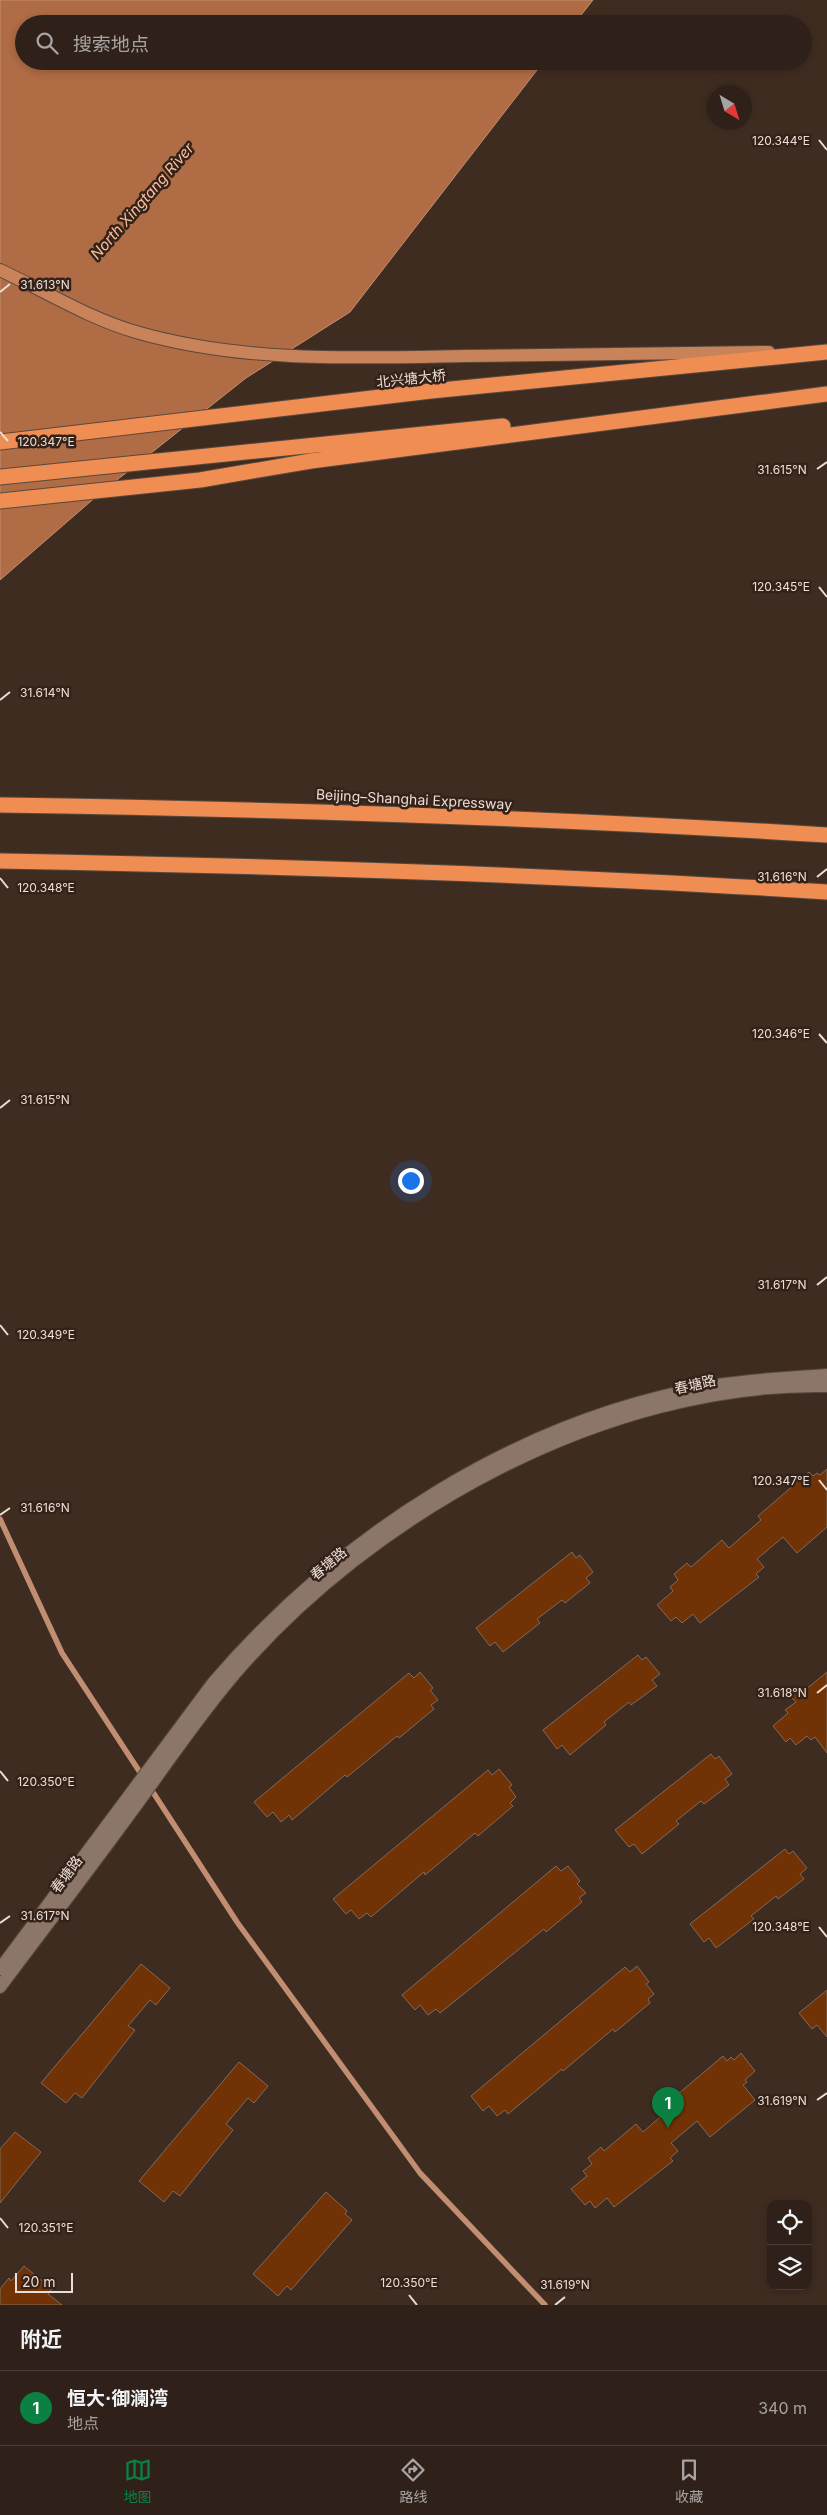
<!DOCTYPE html>
<html lang="zh">
<meta charset="utf-8">
<style>
body{margin:0;font-family:Inter,"Noto Sans SC",sans-serif;background:#3b2e26;color:#f1f3f6}
.controls{position:absolute;right:15px;bottom:15px;display:grid;overflow:hidden;border-radius:10px;box-shadow:0 2px 8px #0003}
.controls button{width:45px;height:45px;display:grid;place-items:center;padding:0;border:0;border-bottom:1px solid #4a3e38;background:#2f2119;color:#f1f3f6;font:25px sans-serif}
.compass{position:absolute;left:707px;top:85px;width:45px;height:45px;border-radius:50%;background:#2f2119;box-shadow:0 2px 8px #0003;rotate:142deg}
.scale{position:absolute;left:15px;bottom:12px;width:58px;box-sizing:border-box;padding-left:5px;border:2px solid #ebded7;border-top:0;font-size:14px;line-height:18px;white-space:nowrap;color:#ebded7;-webkit-text-stroke:4px #342218;paint-order:stroke}
.you{position:absolute;left:410px;top:1180px;width:18px;height:18px;margin:-12px;border:4px solid #fff;border-radius:50%;background:#1a73e8;box-shadow:0 0 0 8px #1a73e833}
.badge{display:grid;place-items:center;width:32px;height:32px;border-radius:50%;background:#0b8043;color:#fff;font-size:16px;font-weight:700}
.pin{position:absolute;translate:-50% -41px;filter:drop-shadow(0 1px 2px #0008)}
.pin::after{content:'';position:absolute;top:26px;width:18px;height:15px;background:inherit;clip-path:polygon(0 0,100% 0,50% 100%)}
.list{margin:0;padding:0;list-style:none}
h2{display:flex;justify-content:space-between;align-items:center;height:65px;margin:0;padding:0 20px;font-size:21px}
h2 small{font-size:16px;font-weight:400;color:#a7a3a2}
.list li{display:grid;grid-template-columns:32px 1fr auto;gap:15px;align-items:center;box-sizing:border-box;height:75px;padding:0 20px;border-top:1px solid #4a3e38}
.list b{display:block;font-size:19px;white-space:nowrap}
.list p{margin:0;font-size:16px;white-space:nowrap;color:#a7a3a2}
.list em{font-size:16px;font-style:normal;color:#a7a3a2}
.icon{flex:none;width:28px;height:28px;fill:none;stroke:currentColor;stroke-width:2;stroke-linecap:round;stroke-linejoin:round}
.map{position:relative;flex:none;width:827px;height:2305px;overflow:hidden}
.search{position:absolute;background:#2f2119;box-shadow:0 2px 8px #0003;left:15px;right:15px;top:15px;height:55px;display:flex;align-items:center;gap:12px;box-sizing:border-box;padding:0 18px;border-radius:28px;color:#a7a3a2;font-size:19px}
.sheet{height:140px;background:#2f2119}
nav{display:flex;justify-content:space-around;align-items:center;box-sizing:border-box;height:70px;border-top:1px solid #4a3e38;background:#2f2119;font-size:14px;color:#a7a3a2}
nav a{display:grid;justify-items:center;gap:2px}
nav .on{color:#0b8043}
.map>svg:first-child{display:block}
.water{fill:#b06c45;stroke:#c28e71}
.lines{fill:none;stroke-linecap:round;stroke-linejoin:round}
.stream{stroke:#c28e71;stroke-width:5.5}
.building{fill:#713305;stroke:#806a5e}
.minor-casing{stroke:#58493f;stroke-width:14}
.major-casing{stroke:#58493f;stroke-width:14}
.highway-casing{stroke:#58493f;stroke-width:17}
.minor{stroke:#8c7569;stroke-width:12}
.major{stroke:#c8835b;stroke-width:12}
.highway{stroke:#f08d52;stroke-width:15}
.ticks{fill:none;stroke:#ebded7;stroke-width:2}
.labels{text-anchor:middle;dominant-baseline:central;stroke-width:5;stroke-linejoin:round;paint-order:stroke}
.street-label{font-size:14px;fill:#ebded7;stroke:#342218}
.water-label{font-size:15px;font-style:italic;fill:#f9bf9f;stroke:#342218}
.ticks-label{font-size:12px;text-anchor:middle;fill:#ebded7;stroke:#342218;stroke-width:5;stroke-linejoin:round;paint-order:stroke}
</style>
<div class="map">
<svg width="827" height="2305" viewBox="0 0 827 2305">
<rect width="100%" height="100%" fill="#3f2c21"/>
<path class="water" d="M0,0h593l-19,24h-550v37h520l-194,251 -104,66 -148,117 -98,85z"/>
<g class="lines">
<path class="stream" d="M0,1519l62,134 81,124
M149,1786l88,136 183,251 125,132"/>
</g>
<path class="building" d="M827,1469v58l-30,26 -14,-16 -26,22 7,8 -8,7 3,3 -59,46 -7,-9 -11,9 -6,-6 -5,4 -14,-16 16,-14 -3,-4 8,-7 -4,-6 13,-11 4,4 31,-27 7,8 32,-28 -3,-4 51,-44 4,4 4,-3 3,2z
M572,1552l4,6 4,-3 13,17 -7,6 4,5 -25,20 -3,-3 -25,19 3,4 -37,29 -8,-10 -5,4 -14,-18z
M638,1655l4,5 4,-3 14,17 -8,6 5,6 -26,19 -2,-3 -25,20 2,3 -36,30 -8,-10 -5,4 -14,-19z
M420,1672l13,16 -3,2 8,10 -7,5 3,4 -35,29 -2,-2 -50,41 -2,-2 -53,45 -3,-5 -8,7 -8,-10 -6,5 -13,-15 155,-129 5,5z
M827,1672v81l-12,-16 -4,3 -4,-4 -11,9 -6,-7 -4,4 -13,-16 15,-13 -3,-3 11,-8 -6,-6 10,-8 5,2z
M711,1754l4,5 4,-3 13,18 -7,5 4,6 -25,19 -3,-3 -25,20 3,3 -37,30 -8,-10 -5,3 -14,-17z
M499,1769l13,16 -3,2 7,10 -6,6 3,3 -35,30 -3,-3 -50,42 -1,-3 -53,45 -4,-4 -8,6 -8,-9 -5,4 -13,-15 155,-129 4,5z
M785,1849l4,5 4,-3 14,17 -7,6 4,5 -26,20 -2,-3 -25,20 3,3 -38,29 -7,-10 -5,4 -14,-18z
M556,1866l5,5 7,-5 12,15 -3,3 9,9 -7,5 3,4 -36,30 -2,-3 -104,84 -4,-4 -8,6 -8,-10 -5,5 -13,-15z
M141,1964l29,24 -14,17 -6,-5 -22,26 7,4 -53,68 -7,-5 -9,10 -25,-20z
M637,1966l12,16 -3,2 8,10 -6,5 2,4 -35,29 -2,-3 -50,42 -1,-2 -54,45 -3,-4 -8,6 -8,-10 -6,5 -12,-15 154,-129 5,5z
M827,1990v47l-10,-12 -5,4 -13,-16z
M741,2053l14,18 -10,9 2,2 -4,3 12,15 -45,37 -13,-16 -26,22 7,8 -8,7 3,3 -59,46 -7,-9 -12,10 -5,-7 -5,4 -14,-16 16,-13 -4,-5 9,-7 -4,-6 13,-11 3,4 32,-27 7,8 32,-28 -4,-4 52,-44 4,5 4,-4 3,3z
M239,2062l29,24 -14,17 -6,-5 -22,26 7,6 -53,66 -7,-5 -9,11 -25,-21z
M15,2132l26,20 -41,51v-54z
M326,2192l21,19 -2,3 7,6 -61,70 -4,-4 -9,10 -25,-22z
M24,2266l28,23 -4,5 14,11h-62v-16l9,-11 2,3z"/>
<g class="lines">
<g class="minor-casing">
<path id="minor" d="M0,1969l213,-286c129,-150 307,-265 505,-298 36,-6 73,-7 109,-10
M0,1987c42,-56 85,-112 126,-168 35,-47 68,-97 106,-142 140,-165 375,-295 595,-291"/>
</g>
<g class="major-casing">
<path id="major" d="M0,270c45,21 88,48 136,62 107,31 220,26 329,24 102,-1 203,-3 304,-4"/>
</g>
<g class="highway-casing">
<path id="highway" d="M0,442l431,-51 396,-39
M0,477l503,-51
M0,501l200,-21 111,-19 516,-67
M0,805c276,4 552,13 827,30
M0,861c276,5 552,13 827,31"/>
</g>
<use href="#minor" class="minor"/>
<use href="#major" class="major"/>
<use href="#highway" class="highway"/>
</g>
<path class="ticks" d="M819,140l8,10M0,292l10,-8M0,432l8,9M817,469l10,-7M819,587l8,10M0,700l10,-8M817,877l10,-8M0,878l8,10M819,1034l8,9M0,1108l10,-8M817,1285l10,-8M0,1325l8,10M819,1480l8,10M0,1515l10,-7M817,1693l10,-8M0,1771l8,10M0,1923l10,-7M819,1927l8,10M817,2100l10,-7M0,2218l8,10M409,2295l8,10M555,2305l10,-8"/>
<g class="labels">
<g class="street-label">
<text transform="translate(411 378) rotate(-6)">北兴塘大桥</text>
<text transform="translate(414 799) rotate(3)">Beijing–Shanghai Expressway</text>
<text transform="translate(695 1384) rotate(-13)">春塘路</text>
<text transform="translate(328 1563) rotate(-40)">春塘路</text>
<text transform="translate(66 1874) rotate(-53)">春塘路</text>
</g>
<g class="water-label">
<text transform="translate(142 201) rotate(-49)">North Xingtang River</text>
</g>
</g>
<g class="ticks-label">
<text x="781" y="145">120.344°E</text>
<text x="45" y="289">31.613°N</text>
<text x="46" y="446">120.347°E</text>
<text x="782" y="474">31.615°N</text>
<text x="781" y="591">120.345°E</text>
<text x="45" y="697">31.614°N</text>
<text x="782" y="881">31.616°N</text>
<text x="46" y="892">120.348°E</text>
<text x="781" y="1038">120.346°E</text>
<text x="45" y="1104">31.615°N</text>
<text x="782" y="1289">31.617°N</text>
<text x="46" y="1339">120.349°E</text>
<text x="781" y="1485">120.347°E</text>
<text x="45" y="1512">31.616°N</text>
<text x="782" y="1697">31.618°N</text>
<text x="46" y="1786">120.350°E</text>
<text x="45" y="1920">31.617°N</text>
<text x="781" y="1931">120.348°E</text>
<text x="782" y="2105">31.619°N</text>
<text x="46" y="2232">120.351°E</text>
<text x="409" y="2287">120.350°E</text>
<text x="565" y="2289">31.619°N</text>
</g>
</svg>
<div class="controls">
<button><svg class="icon" aria-label="locate" viewBox="0 0 24 24"><circle cx="12" cy="12" r="6"/><path d="M12 2v4M12 18v4M2 12h4M18 12h4"/></svg></button>
<button><svg class="icon" aria-label="layers" viewBox="0 0 24 24"><path d="M12 4l9 5-9 5-9-5zM3 14l9 5 9-5"/></svg></button>
</div>
<svg class="compass" viewBox="-18 -18 36 36"><path d="M0-13l5 13h-10z" fill="#e53935"/><path d="M0 13l5-13h-10z" fill="#a7a3a2"/></svg>
<div class="scale">20 m</div>
<div class="you"></div>
<div class="pin badge" style="left:668px;top:2128px">1</div>
<div class="search"><svg class="icon" aria-label="search" viewBox="0 0 24 24"><circle cx="10" cy="10" r="6"/><path d="M15 15l6 6"/></svg>搜索地点</div>
</div>
<section class="sheet">
<h2>附近<small></small></h2>
<ul class="list">
<li><span class="badge">1</span><div><b>恒大·御澜湾</b><p>地点</p></div><em>340 m</em></li>
</ul>
</section>
<nav>
<a class="on"><svg class="icon" aria-label="map" viewBox="0 0 24 24"><path d="M3 6l6-2 6 2 6-2v14l-6 2-6-2-6 2zM9 4v14M15 6v14"/></svg>地图</a>
<a><svg class="icon" aria-label="directions" viewBox="0 0 24 24"><path d="M12 3l9 9-9 9-9-9zM9 14v-3h6M13 9l2 2-2 2"/></svg>路线</a>
<a><svg class="icon" aria-label="saved" viewBox="0 0 24 24"><path d="M7 4h10v16l-5-4-5 4z"/></svg>收藏</a>
</nav>
